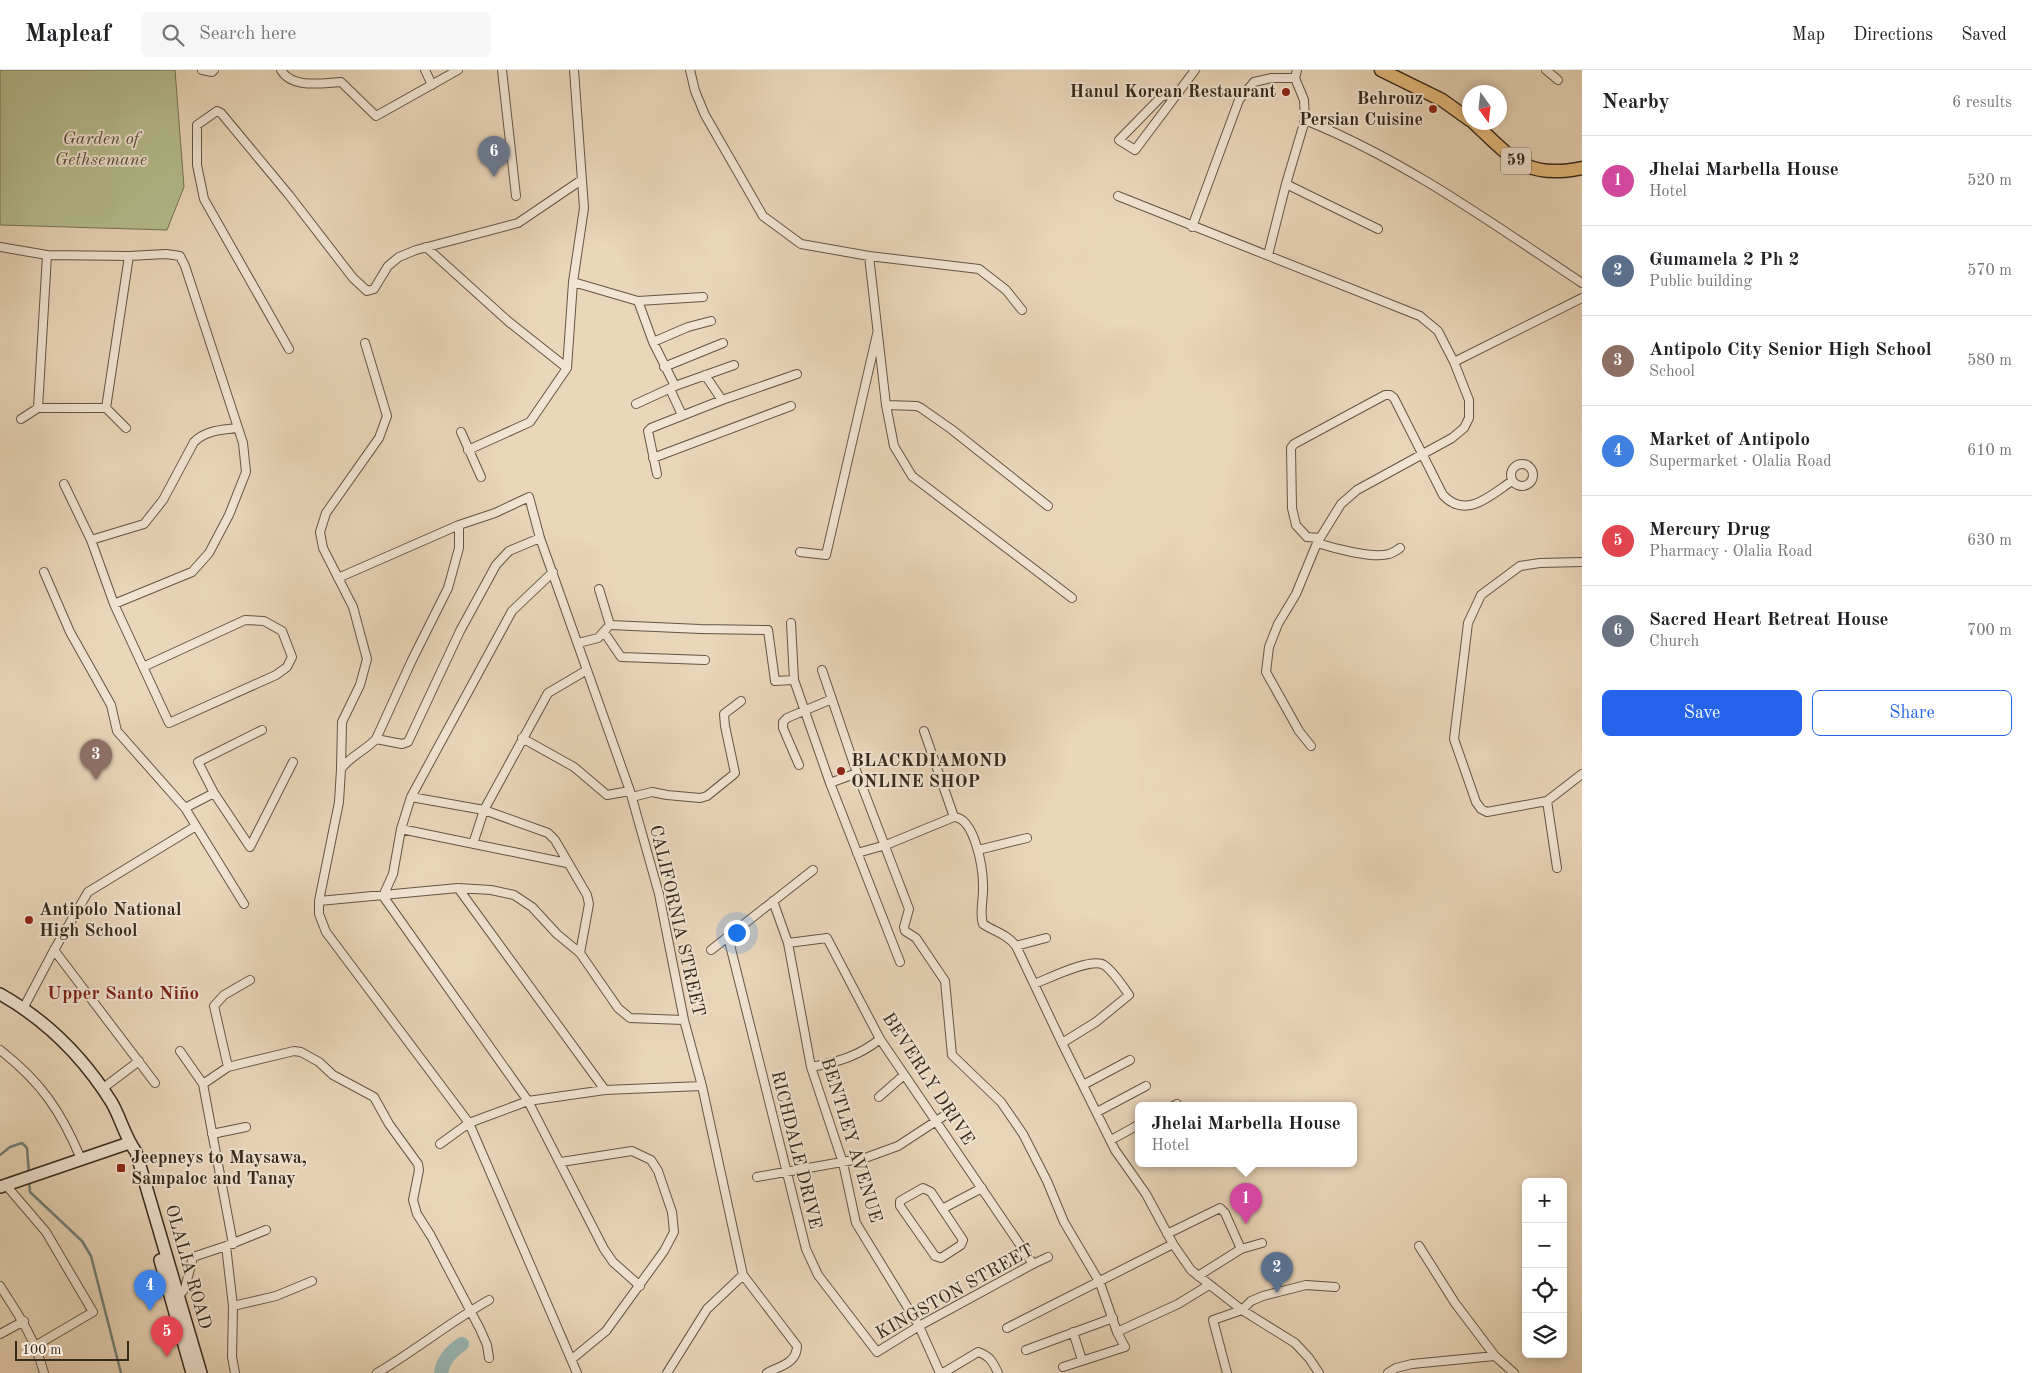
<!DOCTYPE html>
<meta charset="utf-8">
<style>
body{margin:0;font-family:"Old Standard TT",serif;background:#f6f6f6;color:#202124}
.controls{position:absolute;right:15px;bottom:15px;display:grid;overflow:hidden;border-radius:8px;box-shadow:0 2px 8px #0003}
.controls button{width:45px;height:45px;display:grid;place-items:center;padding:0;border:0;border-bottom:1px solid #e0e0e0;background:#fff;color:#202124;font:25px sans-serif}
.compass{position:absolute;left:1462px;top:15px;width:45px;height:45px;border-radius:50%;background:#fff;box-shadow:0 2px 8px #0003;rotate:165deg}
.scale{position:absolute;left:15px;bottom:12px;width:114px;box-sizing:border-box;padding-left:5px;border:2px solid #372a1c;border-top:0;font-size:14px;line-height:18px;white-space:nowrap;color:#372a1c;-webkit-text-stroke:4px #f1e4d2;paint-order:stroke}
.you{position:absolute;left:736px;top:862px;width:18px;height:18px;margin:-12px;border:4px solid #fff;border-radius:50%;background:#1a73e8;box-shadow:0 0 0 8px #1a73e833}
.badge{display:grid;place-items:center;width:32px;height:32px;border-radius:50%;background:#2563eb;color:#fff;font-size:16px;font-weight:700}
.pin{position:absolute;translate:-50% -41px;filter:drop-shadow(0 1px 2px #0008)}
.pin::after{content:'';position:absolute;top:26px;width:18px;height:15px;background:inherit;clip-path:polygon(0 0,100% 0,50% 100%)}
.popup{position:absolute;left:1135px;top:1032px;width:222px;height:65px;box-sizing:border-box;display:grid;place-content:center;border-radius:8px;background:#fff;filter:drop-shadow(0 1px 4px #0005);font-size:16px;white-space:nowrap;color:#757577}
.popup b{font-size:19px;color:#202124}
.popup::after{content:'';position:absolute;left:50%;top:100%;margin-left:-10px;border:10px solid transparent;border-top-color:#fff}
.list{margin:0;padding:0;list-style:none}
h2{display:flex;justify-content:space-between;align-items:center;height:65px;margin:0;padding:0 20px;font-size:21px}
h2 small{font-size:16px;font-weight:400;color:#757577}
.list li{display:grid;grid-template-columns:32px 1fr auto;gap:15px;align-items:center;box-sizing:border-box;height:90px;padding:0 20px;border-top:1px solid #e0e0e0}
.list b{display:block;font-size:19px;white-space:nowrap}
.list p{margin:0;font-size:16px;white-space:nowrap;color:#757577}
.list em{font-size:16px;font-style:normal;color:#757577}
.actions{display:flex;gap:10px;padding:15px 20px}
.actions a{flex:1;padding:11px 0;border:1px solid #2563eb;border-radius:8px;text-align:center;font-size:18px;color:#2563eb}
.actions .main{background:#2563eb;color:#fff}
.icon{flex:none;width:28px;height:28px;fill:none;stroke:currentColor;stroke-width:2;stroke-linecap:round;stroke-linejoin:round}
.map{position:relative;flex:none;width:1582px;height:1303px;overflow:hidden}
header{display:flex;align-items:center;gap:30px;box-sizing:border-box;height:70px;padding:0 25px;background:#fff;border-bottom:1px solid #e0e0e0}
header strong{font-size:24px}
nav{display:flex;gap:28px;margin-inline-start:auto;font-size:18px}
.search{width:350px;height:45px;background:#f6f6f6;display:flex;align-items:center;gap:12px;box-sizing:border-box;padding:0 18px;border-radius:8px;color:#757577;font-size:19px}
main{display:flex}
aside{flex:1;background:#fff}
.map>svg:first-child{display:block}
.green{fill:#b5be90;stroke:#767456}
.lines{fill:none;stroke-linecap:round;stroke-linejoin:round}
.stream{stroke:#717f78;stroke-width:2.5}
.river{stroke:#98b8b5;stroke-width:14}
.street-casing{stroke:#645543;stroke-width:10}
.secondary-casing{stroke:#372a1c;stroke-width:14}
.primary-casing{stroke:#372a1c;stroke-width:15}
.street{stroke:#f1e4d2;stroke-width:8}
.secondary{stroke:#f1e4d2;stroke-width:11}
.primary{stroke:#e5bb7c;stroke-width:12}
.poi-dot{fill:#8f2418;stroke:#f1e4d2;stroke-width:2}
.labels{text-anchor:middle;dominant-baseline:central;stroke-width:4;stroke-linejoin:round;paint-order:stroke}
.shield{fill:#f1e4d2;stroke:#6f6253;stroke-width:1}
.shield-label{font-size:16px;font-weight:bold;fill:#372a1c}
.poi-label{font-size:18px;font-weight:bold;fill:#372a1c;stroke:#f1e4d2;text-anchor:start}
.park-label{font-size:18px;font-style:italic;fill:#564f39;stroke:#f1e4d2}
.street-label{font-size:18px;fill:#372a1c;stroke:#f1e4d2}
.neighbourhood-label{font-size:19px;font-weight:bold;fill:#7a1f14;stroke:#f1e4d2}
</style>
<header>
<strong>Mapleaf</strong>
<div class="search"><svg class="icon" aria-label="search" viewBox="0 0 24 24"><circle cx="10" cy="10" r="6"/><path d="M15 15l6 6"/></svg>Search here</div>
<nav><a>Map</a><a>Directions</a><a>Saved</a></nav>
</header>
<main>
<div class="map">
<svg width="1582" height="1303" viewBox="0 0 1582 1303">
<rect width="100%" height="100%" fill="#ead6b9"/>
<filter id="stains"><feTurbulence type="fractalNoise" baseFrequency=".004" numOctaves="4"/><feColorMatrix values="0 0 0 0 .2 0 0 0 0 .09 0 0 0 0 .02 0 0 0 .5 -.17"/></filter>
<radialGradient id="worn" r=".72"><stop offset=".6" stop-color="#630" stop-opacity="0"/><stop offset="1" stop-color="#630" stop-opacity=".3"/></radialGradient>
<path class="green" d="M0,0h175l9,117 -17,43 -167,-5z"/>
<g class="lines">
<path class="stream" d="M0,1085l10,-8 12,-4 5,5 2,26
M29,1110l1,12 52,49 9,15 30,117"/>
<path class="river" d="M441,1303c2,-13 10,-22 21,-29"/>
<g class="street-casing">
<path id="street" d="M202,0l10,2 2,-2
M281,0c11,19 41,13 60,12l35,34 82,-46
M425,0l7,15
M502,0l14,126
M690,0l5,21 10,24 58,101 38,28 68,12 110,13 27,21 16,20
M1546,0l12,10
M1179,22l-18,5 -42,43 16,10 60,-80
M1305,50c100,40 188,104 277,163
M1286,114l92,45
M1118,126l302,120 18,15 16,31 15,38v18l-5,10 -12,10 -95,52 -16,14 -24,39 -21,51 -18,30 -9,23 -3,25 33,59 12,15
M1192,157l47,-127 15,-18 18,-4h23
M0,177l47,8 82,1 37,-2 14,2 5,10 58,177 3,29 -17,43 -20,38 -17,19 -78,32
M426,177l83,75 58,46
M1268,185l18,-71 19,-64 -1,-20 -9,-22 2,-8
M869,186l17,149 8,41 18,30 160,122
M573,212l65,19 65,-4
M638,231l15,41 22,44
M653,272l35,-15 23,-6
M289,279l-85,-150 -7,-34v-40l20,-14 4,2 68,82 64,83 14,13 7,-2 14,-23 11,-9 17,-7 102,-27 62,-42
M1454,292l128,-64
M664,297l59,-24
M705,305l17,25
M670,319l12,26
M636,334l39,-18 59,-21
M886,335l31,1 4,2 30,21 97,77
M38,338l9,-153
M106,338l23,-152
M21,349l17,-11h68l20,20
M461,362l20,45
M468,380l62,-28 37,-54 6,-86 11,-74 -10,-138
M653,388l138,-52
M1511 405a11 11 0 1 1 22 0a11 11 0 1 1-22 0Z
M657,404l-9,-43 3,-3 71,-28 75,-26
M64,414l27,56 23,64 55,119 107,-48 11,-8 5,-10 -10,-26 -18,-10 -19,-1 -102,47
M459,455v23l-11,40 -36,72 -36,79c-10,11 -27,18 -35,30l-2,33 -20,99v13l7,18 143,191 108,250
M1320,468l-13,-1 -11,-12 -4,-17 -1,-60 3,-4 91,-49h5l4,3 49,97c23,25 48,0 69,-14
M91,470l53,-16 19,-24 31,-58c12,-12 28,-12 43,-14
M1317,473c16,5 56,16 72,11 4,-1 8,-4 11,-6
M800,482l26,3 51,-221
M1582,492l-42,1 -20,3 -39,29 -13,28 -14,116 22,63 5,7 6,3 60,-11 35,-27
M44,502l26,60 41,73 6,26 68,77 59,96
M553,502l-41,39 -101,186 -10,32 -8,45 -10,22 145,205 76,148 9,13 27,24
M338,508l121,-53 36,-12 34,-16 11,41 90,253 29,103 25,126 18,66 41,189 54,71c0,17 -17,20 -30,27
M599,519l11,36 90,4 68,1 7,51 19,-1
M791,553l3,57 36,103
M604,562l17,25 84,3
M578,573l20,-5 9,-10
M822,600l35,103 52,136 -5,18 1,4 11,7 29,43 7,74 49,47 22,32 24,47 17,41 36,61 17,49 8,15 -62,20
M262,660l-64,32 16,31 36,54 43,-85
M924,661l30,86
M522,668l52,29 33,28 23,-4
M376,669l26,5 6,-2 52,-111 36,-66 13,-14 31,-13
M799,695l-16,-37v-6l4,-4 45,-19
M341,699l1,-47 18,-37 7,-26 -14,-52 -30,-59 -3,-16 6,-19 53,-75 8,-22 -22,-73
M857,703l-27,10 70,179
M411,727l73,13 64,23 7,7 32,55 2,9 -9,49
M632,727l20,-5 15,3 33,3 7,-2 26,-21 2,-2 -10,-47 -1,-12 17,-13
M1547,731l10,67
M185,738l29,-15
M401,759l166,34
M473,774l11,-34 64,-117 39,-23
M978,780l49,-12
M857,783l29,-8 68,-28c21,1 29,52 29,68 1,13 -4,27 0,39 12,8 24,10 33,22l46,97 53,107 31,44 27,50 18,26 51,40 53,33 14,15 10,15
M458,818l147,202
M319,831l139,-13 33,2 23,5 18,12 25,27 23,19 38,55 12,10 54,2
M773,831l15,42 23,124 32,96 13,60 63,103 21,47
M728,867l78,312 12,26 59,77 42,-26 114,-62 15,-7
M788,873l39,-5 53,101 153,225
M1016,876l30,-8
M54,880l101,133
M711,880l102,-80
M1034,914c14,-5 57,-27 70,-19 10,7 18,20 25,30l-33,27 -34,21
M24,937l30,-57 34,-58 108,-66
M0,980c41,32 61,61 81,109
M180,981l23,33 30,160
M228,997l-14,-61 10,-11 26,-15
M811,997c27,-5 48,-11 69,-28
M203,1014l25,-17 66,-16 7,1 18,10 14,13 41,22 15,27 29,40 1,6 -6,30 4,14 14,22 49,93 7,16 2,13
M1083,1015l47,-25
M102,1019l37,-28
M879,1027l25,-22
M1175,1035l2,-1
M1097,1042l49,-26
M212,1064l34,-7
M1111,1070l27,-15
M440,1074l29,-21 59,-22 77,-11 97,-4
M561,1092l71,-11 19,9 7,11 14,41 2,20 -10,19 -58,80 -34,28
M757,1107l108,-19 33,-12 55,-36
M5,1114l41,48 47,80 -58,34
M923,1118l8,4 32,48 -2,5 -20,13 -6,-2 -35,-50v-5z
M942,1139l40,-21
M1167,1164l53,-26 5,5 16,36
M226,1176l7,60 -1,51 3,16
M1419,1176l36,57 40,53 19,17
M1198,1206l43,-27 21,-6
M0,1216c20,31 34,51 44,87
M178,1228l7,-10 8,-31 33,-11 40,-16
M233,1236l43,-10 36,-15
M1007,1258l166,-84
M1073,1262l9,28
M1117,1262l61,-28 31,-19
M0,1264l24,-13
M1026,1280l87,-32
M377,1303c39,-23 73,-51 112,-73
M667,1303l40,-64 36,-34
M943,1303l35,-21c12,4 15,10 20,21
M1227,1303l-14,-53 29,-10 9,-9 12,-5 43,-11 29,2
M1388,1303l8,-5 16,-4 83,-8"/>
</g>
<g class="secondary-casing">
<path id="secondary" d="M0,924c46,26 84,64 112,109 9,16 13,34 24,49l65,221
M0,1117l129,-44
M160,1190l32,113"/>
</g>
<g class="primary-casing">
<path id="primary" d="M1381,0l61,30 28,20
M1473,52c38,35 52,58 109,46"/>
</g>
<use href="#street" class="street"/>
<use href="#secondary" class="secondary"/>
<use href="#primary" class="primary"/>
</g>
<g class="poi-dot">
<circle cx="1286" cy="22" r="5"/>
<circle cx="1433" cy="39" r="5"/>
<circle cx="841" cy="701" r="5"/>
<circle cx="29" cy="850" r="5"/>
<rect x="116" y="1093" width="10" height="10" rx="2.5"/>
</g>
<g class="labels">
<rect class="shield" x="1501" y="77.5" width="30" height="27" rx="4"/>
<g class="shield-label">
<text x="1516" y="91">59</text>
</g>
<g class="poi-label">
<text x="1276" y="22" text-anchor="end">Hanul Korean Restaurant</text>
<text x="1423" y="29" text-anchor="end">Behrouz<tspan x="1423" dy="21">Persian Cuisine</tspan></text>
<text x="851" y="691">BLACKDIAMOND<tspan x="851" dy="21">ONLINE SHOP</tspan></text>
<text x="39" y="840">Antipolo National<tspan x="39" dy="21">High School</tspan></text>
<text x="131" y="1088">Jeepneys to Maysawa,<tspan x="131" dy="21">Sampaloc and Tanay</tspan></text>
</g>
<g class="park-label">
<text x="101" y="69">Garden of<tspan x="101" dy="21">Gethsemane</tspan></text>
</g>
<g class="street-label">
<text transform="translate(677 851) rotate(77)">CALIFORNIA STREET</text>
<text transform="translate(928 1009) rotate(57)">BEVERLY DRIVE</text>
<text transform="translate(851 1070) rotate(73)">BENTLEY AVENUE</text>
<text transform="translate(796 1080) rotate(76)">RICHDALE DRIVE</text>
<text transform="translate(188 1197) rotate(74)">OLALIA ROAD</text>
<text transform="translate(955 1222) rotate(-29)">KINGSTON STREET</text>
</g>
<g class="neighbourhood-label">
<text x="123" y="924">Upper Santo Niño</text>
</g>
</g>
<rect width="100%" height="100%" filter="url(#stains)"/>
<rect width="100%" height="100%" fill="url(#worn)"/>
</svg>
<div class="controls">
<button>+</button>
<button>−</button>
<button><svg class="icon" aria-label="locate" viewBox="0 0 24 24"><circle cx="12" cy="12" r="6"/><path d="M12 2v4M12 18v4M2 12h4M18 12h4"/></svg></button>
<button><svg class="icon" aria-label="layers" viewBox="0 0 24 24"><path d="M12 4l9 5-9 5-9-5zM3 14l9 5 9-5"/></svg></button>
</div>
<svg class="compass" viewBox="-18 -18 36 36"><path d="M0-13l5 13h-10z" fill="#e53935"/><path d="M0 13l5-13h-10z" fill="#757577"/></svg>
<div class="scale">100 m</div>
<div class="you"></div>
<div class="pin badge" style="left:1246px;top:1154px;background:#d1479c">1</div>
<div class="popup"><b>Jhelai Marbella House</b>Hotel</div>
<div class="pin badge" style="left:1277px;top:1223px;background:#5c6f8a">2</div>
<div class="pin badge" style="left:96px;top:710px;background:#8d6e63">3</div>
<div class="pin badge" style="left:150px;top:1241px;background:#3f7fe0">4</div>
<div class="pin badge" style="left:167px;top:1287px;background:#e0444e">5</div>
<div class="pin badge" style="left:494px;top:107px;background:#6b7280">6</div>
</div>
<aside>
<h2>Nearby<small>6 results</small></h2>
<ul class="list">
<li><span class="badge" style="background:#d1479c">1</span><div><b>Jhelai Marbella House</b><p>Hotel</p></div><em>520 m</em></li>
<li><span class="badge" style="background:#5c6f8a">2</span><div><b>Gumamela 2 Ph 2</b><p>Public building</p></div><em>570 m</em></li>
<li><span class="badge" style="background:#8d6e63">3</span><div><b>Antipolo City Senior High School</b><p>School</p></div><em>580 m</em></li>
<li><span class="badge" style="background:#3f7fe0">4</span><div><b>Market of Antipolo</b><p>Supermarket · Olalia Road</p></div><em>610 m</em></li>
<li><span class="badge" style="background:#e0444e">5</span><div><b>Mercury Drug</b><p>Pharmacy · Olalia Road</p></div><em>630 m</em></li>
<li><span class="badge" style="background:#6b7280">6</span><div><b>Sacred Heart Retreat House</b><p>Church</p></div><em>700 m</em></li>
</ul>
<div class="actions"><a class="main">Save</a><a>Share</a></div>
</aside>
</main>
